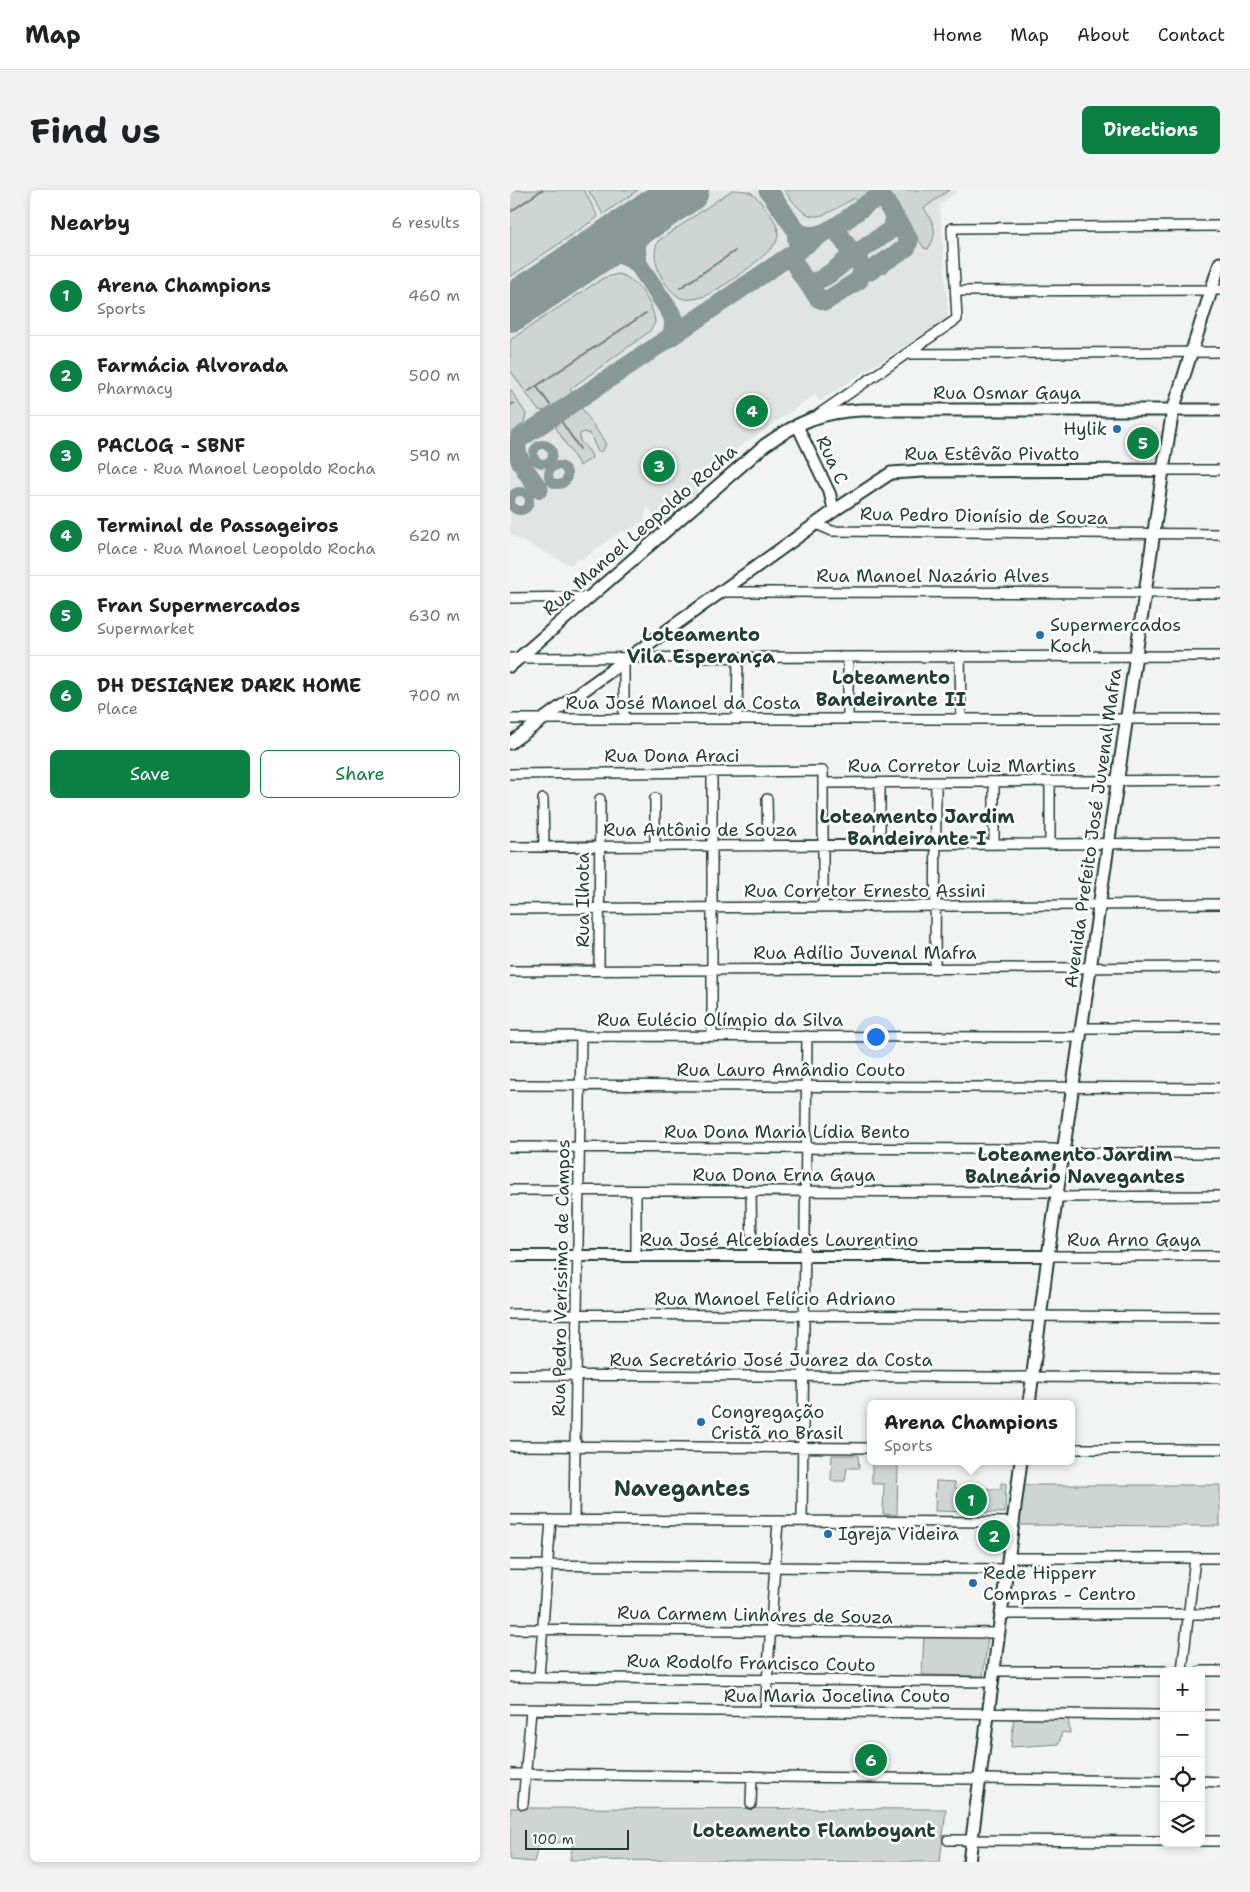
<!DOCTYPE html>
<meta charset="utf-8">
<style>
body{margin:0;font-family:"Shantell Sans",sans-serif;background:#f2f2f2;color:#202124}
.controls{position:absolute;right:15px;bottom:15px;display:grid;overflow:hidden;border-radius:8px;box-shadow:0 2px 8px #0003}
.controls button{width:45px;height:45px;display:grid;place-items:center;padding:0;border:0;border-bottom:1px solid #e0e0e0;background:#fff;color:#202124;font:25px sans-serif}
.scale{position:absolute;left:15px;bottom:12px;width:104px;box-sizing:border-box;padding-left:5px;border:2px solid #1f3d34;border-top:0;font-size:14px;line-height:18px;white-space:nowrap;color:#1f3d34;-webkit-text-stroke:4px #fff;paint-order:stroke}
.you{position:absolute;left:365px;top:846px;width:18px;height:18px;margin:-12px;border:4px solid #fff;border-radius:50%;background:#1a73e8;box-shadow:0 0 0 8px #1a73e833}
.badge{display:grid;place-items:center;width:32px;height:32px;border-radius:50%;background:#0b8043;color:#fff;font-size:16px;font-weight:700}
.pin{position:absolute;translate:-50% -50%;border:2px solid #fff;box-shadow:0 1px 5px #0006}
.popup{position:absolute;left:357px;top:1210px;width:208px;height:65px;box-sizing:border-box;display:grid;place-content:center;border-radius:8px;background:#fff;filter:drop-shadow(0 1px 4px #0005);font-size:16px;white-space:nowrap;color:#757577}
.popup b{font-size:19px;color:#202124}
.popup::after{content:'';position:absolute;left:50%;top:100%;margin-left:-10px;border:10px solid transparent;border-top-color:#fff}
.list{margin:0;padding:0;list-style:none}
h2{display:flex;justify-content:space-between;align-items:center;height:65px;margin:0;padding:0 20px;font-size:21px}
h2 small{font-size:16px;font-weight:400;color:#757577}
.list li{display:grid;grid-template-columns:32px 1fr auto;gap:15px;align-items:center;box-sizing:border-box;height:80px;padding:0 20px;border-top:1px solid #e0e0e0}
.list b{display:block;font-size:19px;white-space:nowrap}
.list p{margin:0;font-size:16px;white-space:nowrap;color:#757577}
.list em{font-size:16px;font-style:normal;color:#757577}
.actions{display:flex;gap:10px;padding:15px 20px}
.actions a{flex:1;padding:11px 0;border:1px solid #0b8043;border-radius:8px;text-align:center;font-size:18px;color:#0b8043}
.actions .main{background:#0b8043;color:#fff}
.icon{flex:none;width:28px;height:28px;fill:none;stroke:currentColor;stroke-width:2;stroke-linecap:round;stroke-linejoin:round}
.map{position:relative;flex:none;width:710px;height:1672px;overflow:hidden;border-radius:8px}
header{display:flex;align-items:center;gap:30px;box-sizing:border-box;height:70px;padding:0 25px;background:#fff;border-bottom:1px solid #e0e0e0}
header strong{font-size:24px}
nav{display:flex;gap:28px;margin-inline-start:auto;font-size:18px}
.intro{display:flex;align-items:center;justify-content:space-between;box-sizing:border-box;height:120px;padding:0 30px}
h1{margin:0;font-size:35px}
.button{padding:12px 22px;border-radius:8px;background:#0b8043;color:#fff;font-size:18px;font-weight:700}
main{display:flex;gap:30px;padding:0 30px}
aside{flex:1;background:#fff;border-radius:8px;box-shadow:0 2px 8px #0003}
.map>svg:first-child{display:block}
.built{fill:#e0e4e3}
.green{fill:#ced5d3;stroke:#768984}
.lines{fill:none;stroke-linecap:round;stroke-linejoin:round}
.stream{stroke:#6d807b;stroke-width:2}
.taxiway{stroke:#889894;stroke-width:19}
.runway{stroke:#889894;stroke-width:46}
.minor-casing{stroke:#1f3d34;stroke-width:12}
.tertiary-casing{stroke:#1f3d34;stroke-width:14}
.secondary-casing{stroke:#1f3d34;stroke-width:15}
.minor{stroke:#fff;stroke-width:9}
.tertiary{stroke:#fff;stroke-width:10}
.secondary{stroke:#fff;stroke-width:11}
.poi-dot{fill:#1f6fb2;stroke:#fff;stroke-width:2}
.labels{text-anchor:middle;dominant-baseline:central;stroke-width:5;stroke-linejoin:round;paint-order:stroke}
.street-label{font-size:18px;fill:#1f3d34;stroke:#fff}
.poi-label{font-size:18px;fill:#1f3d34;stroke:#fff;text-anchor:start}
.neighbourhood-label{font-size:19px;font-weight:bold;fill:#1f3d34;stroke:#fff}
.district-label{font-size:22px;font-weight:bold;fill:#1f3d34;stroke:#fff}
</style>
<header>
<strong>Map</strong>
<nav><a>Home</a><a>Map</a><a>About</a><a>Contact</a></nav>
</header>
<div class="intro"><h1>Find us</h1><a class="button">Directions</a></div>
<main>
<aside>
<h2>Nearby<small>6 results</small></h2>
<ul class="list">
<li><span class="badge">1</span><div><b>Arena Champions</b><p>Sports</p></div><em>460 m</em></li>
<li><span class="badge">2</span><div><b>Farmácia Alvorada</b><p>Pharmacy</p></div><em>500 m</em></li>
<li><span class="badge">3</span><div><b>PACLOG - SBNF</b><p>Place · Rua Manoel Leopoldo Rocha</p></div><em>590 m</em></li>
<li><span class="badge">4</span><div><b>Terminal de Passageiros</b><p>Place · Rua Manoel Leopoldo Rocha</p></div><em>620 m</em></li>
<li><span class="badge">5</span><div><b>Fran Supermercados</b><p>Supermarket</p></div><em>630 m</em></li>
<li><span class="badge">6</span><div><b>DH DESIGNER DARK HOME</b><p>Place</p></div><em>700 m</em></li>
</ul>
<div class="actions"><a class="main">Save</a><a>Share</a></div>
</aside>
<div class="map">
<svg width="710" height="1672" viewBox="0 0 710 1672">
<rect width="100%" height="100%" fill="#f2f3f3"/>
<filter id="ink" filterUnits="userSpaceOnUse"><feTurbulence type="fractalNoise" baseFrequency=".02" numOctaves="2"/><feDisplacementMap in="SourceGraphic" scale="10" xChannelSelector="R" yChannelSelector="G"/><feConvolveMatrix kernelMatrix="1 2 1 2 8 2 1 2 1" color-interpolation-filters="sRGB"/></filter>
<g filter="url(#ink)">
<path class="built" d="M0,0h449l-19,15 8,113 -128,83 -5,-6 -112,77 -7,22 -35,30 -14,-18 -3,14 -18,13 -3,-3 -42,30 -2,-2 -9,7 -60,-30z"/>
<path class="green" d="M0,0h74l14,27 -88,60z
M78,0h50l-35,24z
M222,0c20,0 22,3 34,19 7,9 15,19 11,31 -4,13 -61,53 -75,57 -8,2 -15,4 -23,0 -16,-11 -30,-37 -21,-56z
M274,0h89l-17,11 -2,-3c-37,22 -43,29 -70,-8z
M374,0h65l-25,18c10,16 15,24 4,41l-4,-1z
M108,84c19,4 36,30 37,49l-6,9 -79,57 3,5 -25,17 -10,-1 -28,-40v-30l93,-62z
M0,199l16,25 -2,9 -14,11z
M69,214l27,40 -3,6 -5,2 -8,-18 -6,-2 -4,2v7l10,11 2,6 -12,8 -24,-38 3,-11z
M322,1265h26l1,13h-12l-2,13h-14z
M362,1271h26l-1,54 -14,-1 1,-30h-12z
M426,1291l19,1v6l46,1v-6h5l-1,30 -70,-2z
M514,1295h196v41l-203,-1z
M414,1444l64,2 -5,40 -61,-1z
M504,1525l54,1 2,17 -8,-1 -3,12 -48,3z
M0,1618l436,1 -6,53 -370,-2 3,-18 -34,1 -5,19 -24,-2z"/>
<g class="lines">
<path class="stream" d="M0,22l32,-22
M170,98l55,-37
M27,197l13,18
M19,201l117,-78
M0,215l4,-2
M51,231l19,28"/>
<path class="taxiway" d="M258,0l28,40 1,11
M143,22c-16,16 -19,29 -15,52l33,49 3,8 -2,15 148,-101
M286,40c21,19 56,-16 75,-29l9,-2 5,2 24,39 -2,7 -37,24 -7,-3 -13,-18
M329,44l11,16 10,1 32,-22 3,-12
M286,61c-4,8 -2,12 2,18 3,5 6,11 11,12 10,4 30,-15 38,-21l3,-10
M295,89l13,19 8,3 33,-21 4,-12
M24,104c31,-21 68,-60 104,-30
M28.5 264a4.5 4.5 0 1 1 9 0a4.5 4.5 0 1 1-9 0Z
M43.5 285a4.5 4.5 0 1 1 9 0a4.5 4.5 0 1 1-9 0Z
M29,299c-9,-13 -29,-35 -20,-50l153,-103
M5.5 311a4.5 4.5 0 1 1 9 0a4.5 4.5 0 1 1-9 0Z"/>
<path class="runway" d="M0,119l176,-119"/>
<g class="minor-casing">
<path id="minor" d="M446,101l264,-1
M397,164l313,-2
M309,224l138,-95 -5,-91 268,-2
M653,280h57
M306,334l16,7 388,3
M211,402l499,1
M0,408l79,-1
M450,466l1,63
M338,467v62
M0,468l710,-2
M0,529h710
M114,529v-58
M227,529l1,-62
M0,584l313,-3v136
M540,591v63
M484,592v62
M313,593l397,-3
M370,593v62
M145,608v48
M33,609l1,48
M257,609l1,47
M0,657l710,-4
M0,719l710,-5
M425,778l1,-186
M89,780l1,-171
M0,781l710,-4
M571,838h139
M0,846l570,1
M202,846v-264
M0,895l710,3
M0,957l543,2 24,4h143
M0,1000l547,2
M126,1001v65
M241,1001l1,65
M546,1007l164,-1
M538,1066h172
M0,1124l710,3
M0,1185l710,3
M0,1256l361,2
M561,1259h149
M0,1330l504,2
M64,1330l7,-484
M292,1331l5,-485
M499,1368h211
M0,1375l497,4
M492,1424h218
M0,1439l489,4
M484,1481h170
M672,1481l13,-113
M691,1481h19
M0,1487l483,5
M29,1487l12,-157
M0,1519l654,6
M255,1522l13,-191
M691,1525h19
M0,1584l654,7
M691,1591l19,1
M13,1614l8,-94
M241,1614l1,-28
M438,1650l216,1
M691,1651h19"/>
</g>
<g class="tertiary-casing">
<path id="tertiary" d="M287,235l33,69 4,17
M0,1066h538"/>
</g>
<g class="secondary-casing">
<path id="secondary" d="M0,476l255,-221c33,-23 55,-33 96,-35h359
M0,553l328,-235 53,-35 32,-2 240,-1
M519,1214l19,-148 115,-786 10,-60 47,-147
M459,1672l52,-401"/>
</g>
<use href="#minor" class="minor"/>
<use href="#tertiary" class="tertiary"/>
<use href="#secondary" class="secondary"/>
</g>
</g>
<g class="poi-dot">
<circle cx="607" cy="239" r="5"/>
<circle cx="530" cy="445" r="5"/>
<circle cx="191" cy="1232" r="5"/>
<circle cx="318" cy="1344" r="5"/>
<circle cx="463" cy="1393" r="5"/>
</g>
<g class="labels">
<g class="street-label">
<text x="497" y="203">Rua Osmar Gaya</text>
<text x="482" y="264">Rua Estêvão Pivatto</text>
<text transform="translate(322 270) rotate(65)">Rua C</text>
<text transform="translate(474 326) rotate(1)">Rua Pedro Dionísio de Souza</text>
<text transform="translate(130 340) rotate(-41)">Rua Manoel Leopoldo Rocha</text>
<text x="423" y="386">Rua Manoel Nazário Alves</text>
<text x="173" y="513">Rua José Manoel da Costa</text>
<text x="162" y="566">Rua Dona Araci</text>
<text x="452" y="576">Rua Corretor Luiz Martins</text>
<text transform="translate(583 638) rotate(-82)">Avenida Prefeito José Juvenal Mafra</text>
<text x="190" y="640">Rua Antônio de Souza</text>
<text x="355" y="701">Rua Corretor Ernesto Assini</text>
<text transform="translate(73 710) rotate(-90)">Rua Ilhota</text>
<text x="355" y="763">Rua Adílio Juvenal Mafra</text>
<text x="210" y="830">Rua Eulécio Olímpio da Silva</text>
<text x="281" y="880">Rua Lauro Amândio Couto</text>
<text x="277" y="942">Rua Dona Maria Lídia Bento</text>
<text x="274" y="985">Rua Dona Erna Gaya</text>
<text x="269" y="1050">Rua José Alcebíades Laurentino</text>
<text x="624" y="1050">Rua Arno Gaya</text>
<text transform="translate(51 1088) rotate(-89)">Rua Pedro Veríssimo de Campos</text>
<text x="265" y="1109">Rua Manoel Felício Adriano</text>
<text x="261" y="1170">Rua Secretário José Juarez da Costa</text>
<text transform="translate(245 1425) rotate(1)">Rua Carmem Linhares de Souza</text>
<text transform="translate(241 1473) rotate(1)">Rua Rodolfo Francisco Couto</text>
<text x="327" y="1506">Rua Maria Jocelina Couto</text>
</g>
<g class="poi-label">
<text x="597" y="239" text-anchor="end">Hylik</text>
<text x="540" y="435">Supermercados<tspan x="540" dy="21">Koch</tspan></text>
<text x="201" y="1222">Congregação<tspan x="201" dy="21">Cristã no Brasil</tspan></text>
<text x="328" y="1344">Igreja Videira</text>
<text x="473" y="1383">Rede Hipperr<tspan x="473" dy="21">Compras - Centro</tspan></text>
</g>
<g class="neighbourhood-label">
<text x="191" y="444">Loteamento<tspan x="191" dy="22">Vila Esperança</tspan></text>
<text x="381" y="487">Loteamento<tspan x="381" dy="22">Bandeirante II</tspan></text>
<text x="407" y="626">Loteamento Jardim<tspan x="407" dy="22">Bandeirante I</tspan></text>
<text x="565" y="964">Loteamento Jardim<tspan x="565" dy="22">Balneário Navegantes</tspan></text>
<text x="304" y="1640">Loteamento Flamboyant</text>
</g>
<g class="district-label">
<text x="172" y="1298">Navegantes</text>
</g>
</g>
</svg>
<div class="controls">
<button>+</button>
<button>−</button>
<button><svg class="icon" aria-label="locate" viewBox="0 0 24 24"><circle cx="12" cy="12" r="6"/><path d="M12 2v4M12 18v4M2 12h4M18 12h4"/></svg></button>
<button><svg class="icon" aria-label="layers" viewBox="0 0 24 24"><path d="M12 4l9 5-9 5-9-5zM3 14l9 5 9-5"/></svg></button>
</div>
<div class="scale">100 m</div>
<div class="you"></div>
<div class="pin badge" style="left:461px;top:1310px">1</div>
<div class="popup"><b>Arena Champions</b>Sports</div>
<div class="pin badge" style="left:484px;top:1346px">2</div>
<div class="pin badge" style="left:149px;top:276px">3</div>
<div class="pin badge" style="left:242px;top:221px">4</div>
<div class="pin badge" style="left:633px;top:253px">5</div>
<div class="pin badge" style="left:361px;top:1570px">6</div>
</div>
</main>
